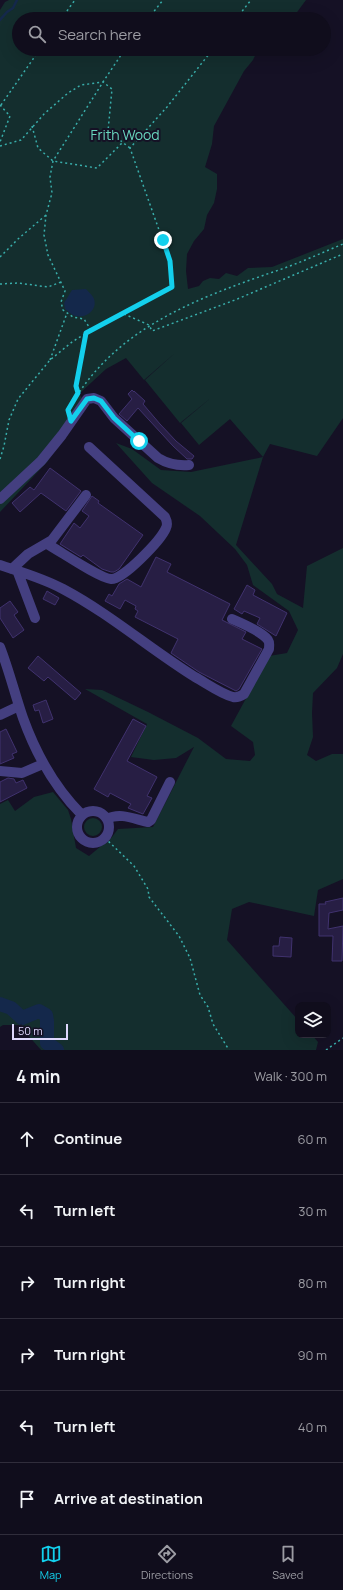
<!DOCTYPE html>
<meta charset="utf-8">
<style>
body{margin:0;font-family:Manrope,sans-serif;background:#1e1b29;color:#f1f3f6}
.controls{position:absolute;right:12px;bottom:12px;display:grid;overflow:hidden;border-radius:8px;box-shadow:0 4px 16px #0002}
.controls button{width:36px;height:36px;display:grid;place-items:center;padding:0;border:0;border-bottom:1px solid #302d3b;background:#100d1c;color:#f1f3f6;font:20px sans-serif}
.scale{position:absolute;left:12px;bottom:10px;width:56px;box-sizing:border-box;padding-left:4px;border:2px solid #ddd7fc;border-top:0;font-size:11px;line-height:14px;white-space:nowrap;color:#ddd7fc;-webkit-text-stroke:3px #151125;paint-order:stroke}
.stop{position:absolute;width:12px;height:12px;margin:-9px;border:3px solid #13d0ed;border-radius:50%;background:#fff}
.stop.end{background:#13d0ed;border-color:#fff;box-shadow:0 1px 4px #0008}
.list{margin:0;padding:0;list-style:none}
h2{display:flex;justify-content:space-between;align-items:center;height:52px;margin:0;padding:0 16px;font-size:17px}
h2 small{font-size:13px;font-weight:400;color:#9c9ca3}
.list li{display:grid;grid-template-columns:26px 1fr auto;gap:12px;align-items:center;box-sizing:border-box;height:72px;padding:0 16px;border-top:1px solid #302d3b}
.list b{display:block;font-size:15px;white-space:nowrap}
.list em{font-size:13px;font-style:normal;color:#9c9ca3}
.icon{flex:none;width:22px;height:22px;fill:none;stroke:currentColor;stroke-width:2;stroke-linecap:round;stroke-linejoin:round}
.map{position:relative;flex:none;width:343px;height:1050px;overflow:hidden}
.search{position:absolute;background:#100d1c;box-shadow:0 4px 16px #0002;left:12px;right:12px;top:12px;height:44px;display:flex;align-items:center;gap:10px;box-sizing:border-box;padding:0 14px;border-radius:22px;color:#9c9ca3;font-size:15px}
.sheet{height:484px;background:#100d1c}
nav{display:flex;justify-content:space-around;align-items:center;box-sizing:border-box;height:56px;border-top:1px solid #302d3b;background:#100d1c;font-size:11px;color:#9c9ca3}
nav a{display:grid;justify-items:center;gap:2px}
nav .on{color:#13d0ed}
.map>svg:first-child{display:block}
.green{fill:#142e2e}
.water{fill:#14284b}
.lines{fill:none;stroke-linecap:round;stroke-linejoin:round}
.stream{stroke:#14284b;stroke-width:2.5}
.river{stroke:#14284b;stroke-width:14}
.building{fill:#271e44;stroke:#40326e}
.path{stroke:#39aeab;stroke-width:1.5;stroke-dasharray:2 3;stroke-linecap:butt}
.minor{stroke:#443f80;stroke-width:10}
.route{stroke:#13d0ed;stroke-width:5}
.labels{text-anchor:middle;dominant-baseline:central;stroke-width:4;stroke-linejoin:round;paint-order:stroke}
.park-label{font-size:14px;fill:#69d7bf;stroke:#151125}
</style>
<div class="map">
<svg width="343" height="1050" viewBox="0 0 343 1050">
<rect width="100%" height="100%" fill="#151125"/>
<path class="green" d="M9,0h297l-14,19h-273v30h239l-5,11 -9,11 -30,55 -2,18 -7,23 12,7v15l-3,14 -7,12 -3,14 -10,12 -7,13 -1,17 2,18 11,-3 4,-5 7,-3 9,1 7,-6 11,3 11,-8 24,-1 71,-28v179l-26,38 -47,-12 -7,13 -27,88 36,39 5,10 26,14 4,-42 36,-18v106l-6,14 -24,25 -1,20 1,24 -6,18 9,6 16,-7h11v125l-25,11 -4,26 -65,-14 -17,7 -5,31 71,80v15h14l6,7 -2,8h-275l-22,-25h-16l-3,2v-223l8,-4 7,11 19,-14 19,-5 15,18 3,9 5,29 13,8 23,-19 6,-8 35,-2 41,-80 -18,11 -22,2 -23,-3 16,-33 -62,-35 17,1 46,22 50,26 28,21 24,2 5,-6 -2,-13 -22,-16 38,-70 18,-3 11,-23 -9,-19 -36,-26 -6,-20 -12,-16 -35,-33 -48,-33 -36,-40 16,6 29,21 30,2 72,-15 -33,-38 -31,26 -18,-22 31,-26 -32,26 -35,-43 30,-27 -31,27 -18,-22 -20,11 -27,25 3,4 -26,42 -8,21 -48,51v-502l5,-8z
M84 827a9 9 0 1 1 18 0a9 9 0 1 1-18 0Z"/>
<path class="water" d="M86,289c3,3 7,7 8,10 4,12 -10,21 -21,16 -2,-1 -5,-4 -8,-6l-1,-6 8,-13z"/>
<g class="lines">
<path class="stream" d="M0,20l7,-8 6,-4 4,-8"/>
<path class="river" d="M0,1004l11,4 11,10 17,-7 7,4 1,6v22l10,7"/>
</g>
<path class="building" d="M132,390l2,2v-1l11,10 -2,3 17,20 16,17 18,15 -2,3h-5l-14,-13 -35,-38 -11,13 -8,-7 13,-15 -4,-5z
M50,468l31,23 -15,20 -25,-18 -21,19 -8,-9 18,-16 4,3z
M92,496l7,5 -1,2 45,32 -24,34 -5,3h-3l-9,-3 -19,-14 -2,2 -21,-13 14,-21 6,5 9,-12 -7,-5z
M156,557l15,7 -4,8 63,32 -8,16 24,12 -4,7 20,10 -23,40 -3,2 -37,-19 -28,-19 7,-14 -43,-22 3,-6 -3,-2 1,-3 -11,-6 -5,9 -15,-8 4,-7 3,2 7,-12 8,-5 14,8z
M247,585l8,5 -2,5 34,18 -11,23 -19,-12 3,-6 -16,-7 -2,3 -8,-5z
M47,591l12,7 -4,7 -12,-6z
M10,601l8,11 -4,3 10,15 -11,8 -13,-20v-10z
M38,656l43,37 -6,7 -27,-23 -4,4 -16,-13z
M46,700l7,19 -10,4 -4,-13 -4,1 -2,-6z
M133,719l13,7 -19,35 30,16 -10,19 5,2 -9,16 -15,-6 3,-4 -21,-11 -2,4 -14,-8z
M6,729l11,23 -5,2 2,4 -14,6v-32z
M8,778l6,1 2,4 7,-3 4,8 -27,14v-20z
M343,898v12l-14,3 -1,16 15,-3 -1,35h-10l1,-25h-14v-32h7l-1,-2z
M280,937l12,1 -1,19 -18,-1v-10h6z"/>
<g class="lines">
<path class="path" d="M61,19l14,-19
M148,19l15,-19
M236,19l15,-19
M0,105l10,11 -10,26
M1,105l39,-56
M32,126l6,22 15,13 44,7 26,-26
M0,146l21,-6 23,-26 24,-21 13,-8 22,-3 9,7 -4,42 22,17
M0,257l18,-18 28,-24
M0,284l18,-1 30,4 13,-5
M124,314l25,11 3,6 83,-31 108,-46
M91,330l-7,-11 -11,-2 -10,-7 -2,-8 4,-11 -17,-36 -4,-20 2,-20 6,-22 -2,-16 3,-16 50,-79 22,-33
M50,360l17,-47
M78,392l-2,-6 10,-53
M69,409c43,-78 121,-108 201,-136 25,-8 49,-19 73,-29
M0,459l4,-13 5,-26 9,-21 32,-39 22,-18 19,-12 80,-43 -1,-26 -40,-113 37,-41 46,-58
M105,838l29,28 14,23 1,8 30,39 11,22 10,37 8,12 5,17 16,26
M326,1050l17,-12"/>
<path class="minor" d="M0,499l41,-38 21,-26 23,-33 2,-3 7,-1 7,3 13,17 44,40c10,6 19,8 31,7
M47,544c13,7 52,34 64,35 12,1 50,-39 55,-51 2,-4 1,-7 -1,-11l-76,-70
M0,565c21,7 43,13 63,24 47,25 87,60 132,88 11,6 26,17 38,20 5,1 8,-1 11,-3l25,-45c0,-4 1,-6 -1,-9 -5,-8 -27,-17 -36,-21
M12,569l16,-15 24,-14 34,-45
M17,570l18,48
M0,647c9,23 15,48 23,71 13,36 32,70 59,97
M0,715l19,-9
M0,771l22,2 21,-9
M77 827a16 16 0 1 1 32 0a16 16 0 1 1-32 0Z
M107,819c13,-7 27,0 41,3l3,-2 19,-38"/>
</g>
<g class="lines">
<path class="route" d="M139,441l-25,-23 -13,-17 -7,-3 -7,1 -16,22 -3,-11 10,-17 -2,-7 10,-53 86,-46 -2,-26 -7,-21"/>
</g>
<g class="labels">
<g class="park-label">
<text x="125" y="134">Frith Wood</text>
</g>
</g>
</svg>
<div class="controls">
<button><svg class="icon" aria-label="layers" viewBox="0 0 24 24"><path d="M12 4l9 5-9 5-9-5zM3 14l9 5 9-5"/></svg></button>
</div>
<div class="scale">50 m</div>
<div class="stop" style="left:139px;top:441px"></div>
<div class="stop end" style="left:163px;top:240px"></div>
<div class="search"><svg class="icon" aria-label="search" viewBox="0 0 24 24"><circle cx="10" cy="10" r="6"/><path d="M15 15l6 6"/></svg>Search here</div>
</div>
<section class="sheet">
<h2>4 min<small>Walk · 300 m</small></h2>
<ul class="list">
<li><svg class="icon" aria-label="ahead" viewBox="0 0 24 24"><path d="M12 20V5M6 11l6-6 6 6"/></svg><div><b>Continue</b></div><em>60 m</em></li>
<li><svg class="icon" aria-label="left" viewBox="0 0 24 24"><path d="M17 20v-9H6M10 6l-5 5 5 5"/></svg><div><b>Turn left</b></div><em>30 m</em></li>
<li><svg class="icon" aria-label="right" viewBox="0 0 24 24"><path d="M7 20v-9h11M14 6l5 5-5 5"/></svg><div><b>Turn right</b></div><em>80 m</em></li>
<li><svg class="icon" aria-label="right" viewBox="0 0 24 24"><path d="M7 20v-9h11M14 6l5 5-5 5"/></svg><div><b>Turn right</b></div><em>90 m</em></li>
<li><svg class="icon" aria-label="left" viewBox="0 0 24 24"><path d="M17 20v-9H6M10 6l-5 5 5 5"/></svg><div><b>Turn left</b></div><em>40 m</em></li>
<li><svg class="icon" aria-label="arrive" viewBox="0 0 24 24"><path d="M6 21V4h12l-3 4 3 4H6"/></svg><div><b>Arrive at destination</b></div></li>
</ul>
</section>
<nav>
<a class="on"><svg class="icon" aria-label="map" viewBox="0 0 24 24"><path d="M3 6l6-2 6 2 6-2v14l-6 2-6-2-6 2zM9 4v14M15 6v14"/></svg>Map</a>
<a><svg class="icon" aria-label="directions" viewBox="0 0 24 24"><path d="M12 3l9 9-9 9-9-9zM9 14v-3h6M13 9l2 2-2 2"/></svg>Directions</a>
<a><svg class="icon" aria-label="saved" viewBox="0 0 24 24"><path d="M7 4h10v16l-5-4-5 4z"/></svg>Saved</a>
</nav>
